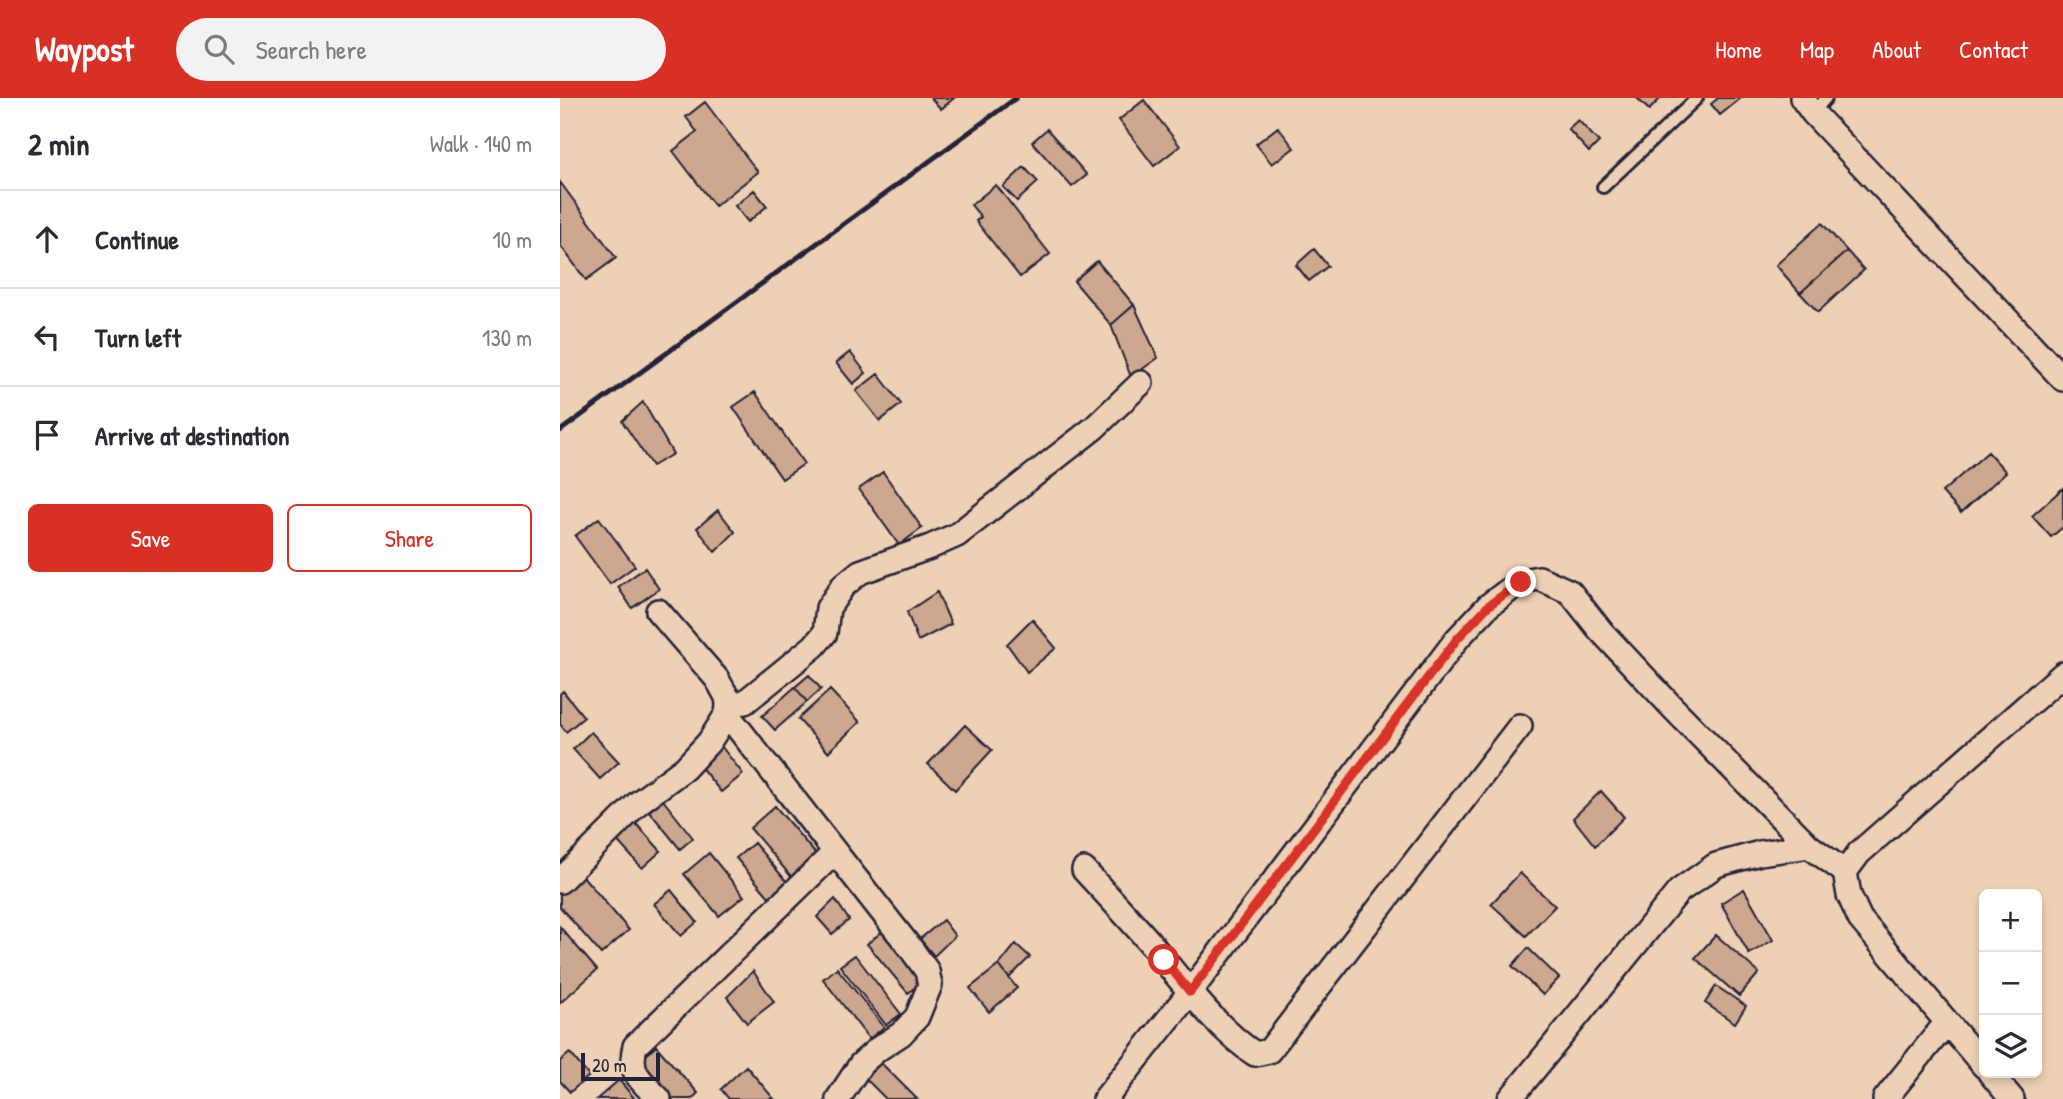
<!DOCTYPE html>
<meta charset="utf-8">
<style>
body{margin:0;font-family:"Patrick Hand",sans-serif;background:#f2f2f3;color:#2b2b33}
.controls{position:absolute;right:21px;bottom:21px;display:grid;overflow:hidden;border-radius:10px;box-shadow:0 4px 10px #0003}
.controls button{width:63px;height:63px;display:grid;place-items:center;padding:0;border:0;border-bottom:2px solid #e1e1e2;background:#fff;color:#2b2b33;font:35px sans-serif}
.scale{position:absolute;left:21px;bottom:18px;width:79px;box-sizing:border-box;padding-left:7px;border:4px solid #22223b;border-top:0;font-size:19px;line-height:24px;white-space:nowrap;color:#22223b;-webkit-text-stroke:5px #eed1b5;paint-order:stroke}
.stop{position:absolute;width:21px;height:21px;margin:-16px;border:5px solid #d93025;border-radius:50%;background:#fff}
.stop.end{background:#d93025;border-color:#fff;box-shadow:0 2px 7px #0008}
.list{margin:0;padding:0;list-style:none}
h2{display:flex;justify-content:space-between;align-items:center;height:91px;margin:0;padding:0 28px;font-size:30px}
h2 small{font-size:23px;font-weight:400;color:#7c7c81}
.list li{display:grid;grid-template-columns:46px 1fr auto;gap:21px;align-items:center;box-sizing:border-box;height:98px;padding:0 28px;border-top:2px solid #e1e1e2}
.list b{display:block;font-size:26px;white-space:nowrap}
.list em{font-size:23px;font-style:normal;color:#7c7c81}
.actions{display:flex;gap:14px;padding:21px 28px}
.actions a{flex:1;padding:16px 0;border:2px solid #d93025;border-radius:10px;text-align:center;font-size:24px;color:#d93025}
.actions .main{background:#d93025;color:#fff}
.icon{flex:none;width:38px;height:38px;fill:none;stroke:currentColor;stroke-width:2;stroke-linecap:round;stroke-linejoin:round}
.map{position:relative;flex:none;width:1503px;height:1001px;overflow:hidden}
header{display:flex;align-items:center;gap:42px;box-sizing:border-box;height:98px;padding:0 35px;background:#d93025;color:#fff}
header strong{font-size:33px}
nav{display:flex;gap:38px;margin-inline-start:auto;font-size:24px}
.search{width:490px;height:63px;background:#f2f2f3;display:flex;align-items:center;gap:18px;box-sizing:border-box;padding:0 24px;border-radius:38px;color:#7c7c81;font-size:26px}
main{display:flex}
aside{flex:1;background:#fff}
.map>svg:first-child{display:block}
.building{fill:#cda78e;stroke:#22223b;stroke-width:2}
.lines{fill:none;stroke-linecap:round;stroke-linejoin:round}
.lane-casing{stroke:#22223b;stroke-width:16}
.street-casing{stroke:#22223b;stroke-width:28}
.lane{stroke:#eed1b5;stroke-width:10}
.street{stroke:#eed1b5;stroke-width:23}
.rail{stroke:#22223b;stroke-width:5}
.route{stroke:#d93025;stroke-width:9}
</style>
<header>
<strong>Waypost</strong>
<div class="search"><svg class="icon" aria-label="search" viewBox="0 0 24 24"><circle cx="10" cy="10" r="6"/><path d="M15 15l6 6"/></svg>Search here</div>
<nav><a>Home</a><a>Map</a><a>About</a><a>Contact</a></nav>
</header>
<main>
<aside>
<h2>2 min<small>Walk · 140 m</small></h2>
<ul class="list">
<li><svg class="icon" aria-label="ahead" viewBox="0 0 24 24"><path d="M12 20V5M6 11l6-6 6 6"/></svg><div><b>Continue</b></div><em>10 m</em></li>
<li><svg class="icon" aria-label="left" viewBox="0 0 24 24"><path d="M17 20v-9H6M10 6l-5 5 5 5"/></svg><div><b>Turn left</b></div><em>130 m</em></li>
<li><svg class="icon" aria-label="arrive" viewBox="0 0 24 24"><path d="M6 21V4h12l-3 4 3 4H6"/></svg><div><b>Arrive at destination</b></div></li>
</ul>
<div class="actions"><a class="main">Save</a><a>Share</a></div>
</aside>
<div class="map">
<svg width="1503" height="1001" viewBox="0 0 1503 1001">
<rect width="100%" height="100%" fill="#eed1b5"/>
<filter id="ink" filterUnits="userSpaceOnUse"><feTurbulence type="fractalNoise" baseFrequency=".0143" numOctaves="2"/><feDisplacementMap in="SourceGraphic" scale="14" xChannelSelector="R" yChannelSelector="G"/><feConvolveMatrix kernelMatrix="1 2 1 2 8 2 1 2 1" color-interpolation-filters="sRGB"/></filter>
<g filter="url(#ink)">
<path class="building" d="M371,0h23l-13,11z
M1077,0h24l-12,12z
M1158,0h23l-21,17 -9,-11z
M584,2l36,46 -26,20 -35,-46z
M145,4l53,70 -43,34 -42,-55 24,-19 -11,-15z
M1018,22l21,22 -10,10 -21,-23z
M718,29l16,21 -22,16 -16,-20z
M487,31l40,46 -15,12 -40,-45z
M464,69l14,15 -21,19 -14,-14z
M0,84l56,76 -30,22 -26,-35z
M436,87l54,69 -30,23 -44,-56 5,-4 -10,-12z
M194,92l13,16 -19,16 -13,-16z
M1262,125l25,28 -47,42 -24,-28z
M754,151l14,17 -19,15 -13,-16z
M1287,153l17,19 -46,42 -18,-19z
M537,163l37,44 -23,20 -37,-44z
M574,207l24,53 -27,19 -20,-52z
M290,254l16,21 -13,11 -17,-21z
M318,276l23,30 -21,17 -24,-30z
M195,294l49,72 -22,15 -49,-72z
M83,304l30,52 -21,12 -30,-45z
M1428,354l18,20 -45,41 -19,-21z
M323,374l39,56 -23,17 -40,-56z
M1503,390v39l-12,10 -19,-21z
M158,412l17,22 -20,20 -18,-24z
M39,420l36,48 -25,18 -35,-48z
M85,470l14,21 -27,19 -14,-21z
M377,494l14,32 -33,17 -11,-29z
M472,521l24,29 -29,24 -20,-28z
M249,577l12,14 -14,13 -12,-15z
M235,589l12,15 -32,28 -13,-14z
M270,592l30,32 -32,30 -30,-33z
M3,593l21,26 -18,15 -6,-8v-30z
M405,627l27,25 -37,40 -27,-26z
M31,634l28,30 -19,17 -27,-30z
M161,648l22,28 -22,18 -22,-27z
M1041,693l23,26 -29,29 -22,-28z
M103,702l30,38 -13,11 -31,-38z
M215,708l44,52 -25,22 -44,-52z
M70,719l31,34 -19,17 -30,-33z
M194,745l33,39 -18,15 -33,-39z
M149,755l35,43 -25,20 -35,-42z
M960,775l35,33 -29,30 -35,-32z
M21,776l48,56 -28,24 -41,-47v-15z
M1184,791l29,51 -24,14 -28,-51z
M111,792l26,32 -16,14 -27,-32z
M275,801l14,21 -17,14 -15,-17z
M383,822l12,16 -21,20 -14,-17z
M0,829l37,43 -37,33z
M323,833l41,49 -16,13 -41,-49z
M1156,837l43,38 -20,23 -44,-38z
M456,846l14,13 -21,21 -10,-13z
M968,850l31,30 -16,17 -31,-29z
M295,857l46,59 -15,11 -46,-59z
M439,867l18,23 -28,24 -19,-24z
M277,870l47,59 -15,12 -46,-60z
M193,873l21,31 -27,21 -20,-26z
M1156,888l30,20 -11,17 -30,-20z
M96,948l42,47 -6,6h-19l-34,-37z
M10,955l19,23 -19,16 -10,-11v-20z
M321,965l36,36h-31l-21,-21z
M186,968l28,33h-45l-8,-10z
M59,982l16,19h-38z"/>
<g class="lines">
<g class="lane-casing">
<path id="lane" d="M1253,15l13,-15
M1043,89l94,-89"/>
</g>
<g class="street-casing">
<path id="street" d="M1242,0l11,15 250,266
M168,607l17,-3 69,-56 11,-13 3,-25 15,-22 17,-14 70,-25 27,-12 137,-107 47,-45
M167,616l185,236 15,21 3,14 -13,32 -16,17 -23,15 -17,15 -23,35
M524,772c23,25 46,49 68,75 29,36 65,84 103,109l14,-3 251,-325
M0,783l78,-78 47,-35 24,-26 18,-28 1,-9 -1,-8 -10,-18 -59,-68
M1424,968l-124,-147 -11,-24 -4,-23 14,-19 204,-179
M1430,975l22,26
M99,1001c-18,-19 -31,-25 -24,-53l200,-194
M545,1001l85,-107 267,-353 31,-33 33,-25 18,-3 31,14 30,38 73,78 136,138
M950,1001l169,-208 37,-26 44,-12 49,-7 36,26
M1325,1001l62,-77"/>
</g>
<use href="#lane" class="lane"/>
<use href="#street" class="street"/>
<path class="rail" d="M0,333l456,-333"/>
</g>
</g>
<g class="lines" filter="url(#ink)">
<path class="route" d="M604,862l26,32 267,-353 31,-33 33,-24"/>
</g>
</svg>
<div class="controls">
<button>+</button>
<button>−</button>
<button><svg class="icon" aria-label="layers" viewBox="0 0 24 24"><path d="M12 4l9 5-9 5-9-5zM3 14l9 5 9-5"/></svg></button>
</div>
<div class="scale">20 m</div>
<div class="stop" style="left:604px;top:862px"></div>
<div class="stop end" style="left:961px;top:484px"></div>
</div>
</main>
